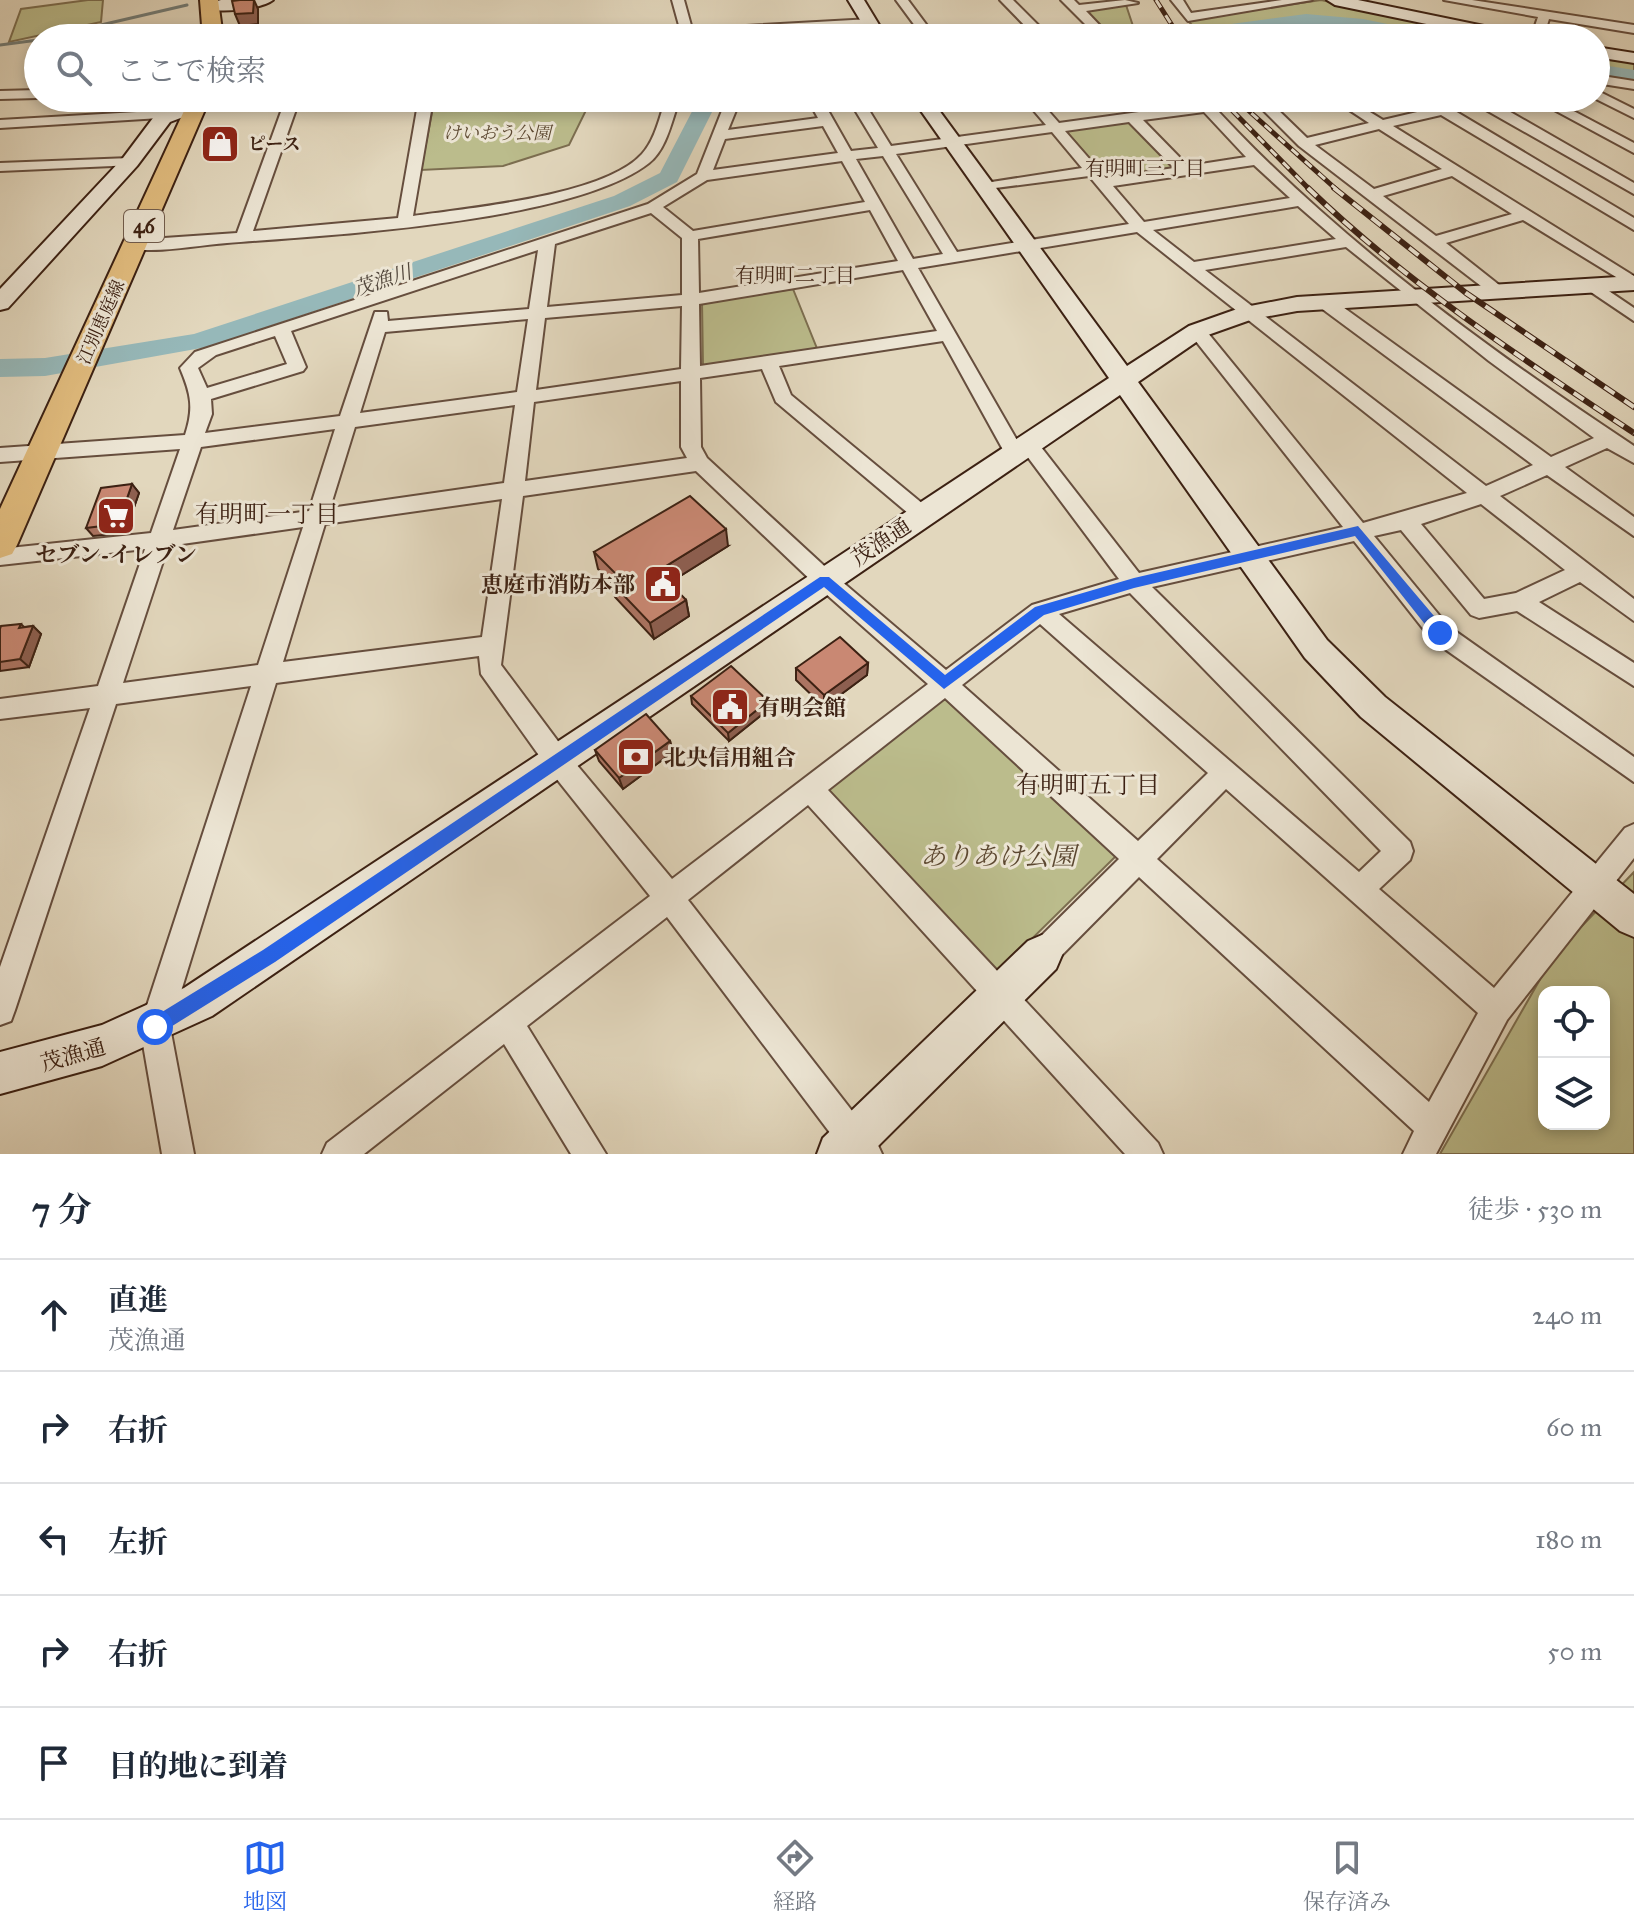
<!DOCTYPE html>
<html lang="ja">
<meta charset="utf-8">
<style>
body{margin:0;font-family:"IM FELL Great Primer","Noto Serif JP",serif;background:#f6f6f7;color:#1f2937}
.controls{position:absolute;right:24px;bottom:24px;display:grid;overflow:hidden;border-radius:16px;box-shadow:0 4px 12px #0003}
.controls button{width:72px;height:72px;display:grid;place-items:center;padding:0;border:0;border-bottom:2px solid #e0e1e3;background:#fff;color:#1f2937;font:40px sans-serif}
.stop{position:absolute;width:24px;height:24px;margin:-18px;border:6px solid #2563eb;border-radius:50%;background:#fff}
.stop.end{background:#2563eb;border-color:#fff;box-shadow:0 2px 8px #0008}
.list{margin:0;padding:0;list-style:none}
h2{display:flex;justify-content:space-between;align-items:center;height:104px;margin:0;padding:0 32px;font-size:34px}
h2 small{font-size:26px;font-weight:400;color:#747a83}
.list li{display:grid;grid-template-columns:52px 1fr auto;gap:24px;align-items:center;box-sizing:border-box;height:112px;padding:0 32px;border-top:2px solid #e0e1e3}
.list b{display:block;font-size:30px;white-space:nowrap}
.list p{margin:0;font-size:26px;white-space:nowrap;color:#747a83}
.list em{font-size:26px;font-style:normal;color:#747a83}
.icon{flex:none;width:44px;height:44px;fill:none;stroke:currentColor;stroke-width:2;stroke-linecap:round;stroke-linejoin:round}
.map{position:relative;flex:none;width:1634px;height:1154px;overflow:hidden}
.search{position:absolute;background:#fff;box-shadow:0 4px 12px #0003;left:24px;right:24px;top:24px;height:88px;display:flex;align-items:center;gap:20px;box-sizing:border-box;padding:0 28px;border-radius:44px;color:#747a83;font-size:30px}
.sheet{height:664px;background:#fff}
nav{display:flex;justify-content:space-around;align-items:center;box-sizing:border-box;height:112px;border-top:2px solid #e0e1e3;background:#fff;font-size:22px;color:#747a83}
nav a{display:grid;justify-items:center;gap:4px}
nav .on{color:#2563eb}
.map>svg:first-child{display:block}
.green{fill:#bbbc8c;stroke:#7c6e50;stroke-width:2;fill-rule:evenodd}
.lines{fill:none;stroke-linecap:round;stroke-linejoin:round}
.stream{stroke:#727c77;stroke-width:3}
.river{fill:#96b8b9;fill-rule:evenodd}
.street-casing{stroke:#664e3e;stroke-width:4}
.secondary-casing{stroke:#3c2113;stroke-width:4}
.primary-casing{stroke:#3c2113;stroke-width:4}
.street{fill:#ece5d4;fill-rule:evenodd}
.secondary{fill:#ece5d4;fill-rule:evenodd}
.primary{fill:#e1bc7e;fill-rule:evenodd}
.rail-far1-casing{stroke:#3c2113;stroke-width:5}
.rail-casing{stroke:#3c2113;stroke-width:6}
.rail-far1{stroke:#ece5d4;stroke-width:3;stroke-dasharray:9;stroke-linecap:butt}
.rail{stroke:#ece5d4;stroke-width:4;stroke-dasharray:12;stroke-linecap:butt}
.wall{fill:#ad7563;stroke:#3c2113;stroke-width:2}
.shaded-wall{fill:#8d5f50;stroke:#3c2113;stroke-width:2}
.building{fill:#c98873;stroke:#3c2113;stroke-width:2}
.route{fill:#2563eb}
.labels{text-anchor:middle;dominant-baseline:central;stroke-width:6;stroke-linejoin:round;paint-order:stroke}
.far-park-label{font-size:18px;font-style:italic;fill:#5c4831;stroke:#ece5d4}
.far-poi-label{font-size:18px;font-weight:bold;fill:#3c2113;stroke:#ece5d4;text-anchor:start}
.far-street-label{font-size:18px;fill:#3c2113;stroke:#ece5d4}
.far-neighbourhood-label{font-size:20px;fill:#3c2113;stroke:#ece5d4}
.shield{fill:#ece5d4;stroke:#715c4d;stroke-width:2}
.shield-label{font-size:20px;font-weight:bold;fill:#3c2113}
.far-water-label{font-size:20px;font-style:italic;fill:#52473c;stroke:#ece5d4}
.street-label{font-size:22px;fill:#3c2113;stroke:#ece5d4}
.poi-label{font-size:22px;font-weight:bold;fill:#3c2113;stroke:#ece5d4;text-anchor:start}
.neighbourhood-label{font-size:24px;fill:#3c2113;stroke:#ece5d4}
.near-park-label{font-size:26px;font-style:italic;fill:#5c4831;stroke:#ece5d4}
</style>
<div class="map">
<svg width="1634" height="1154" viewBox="0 0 1634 1154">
<rect width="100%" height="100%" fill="#e2d7bd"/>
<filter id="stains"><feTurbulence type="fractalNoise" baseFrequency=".0025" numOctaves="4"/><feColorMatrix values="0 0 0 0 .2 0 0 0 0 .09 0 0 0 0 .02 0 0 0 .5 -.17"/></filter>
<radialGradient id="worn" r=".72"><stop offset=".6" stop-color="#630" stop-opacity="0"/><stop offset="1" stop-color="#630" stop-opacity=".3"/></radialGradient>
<path class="green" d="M88,0h15l-2,22 -92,20 12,-33z
M1321,0l184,38h-114l-88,-12 -98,12 -18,-18z
M1126,5l9,27 -28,2 -25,-25z
M1596,55l38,5v20l-38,-6z
M526,98h66l-23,47 -66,21 -82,4 13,-68z
M1131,121l46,48 -70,10 -42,-49z
M793,289l25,62 -115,16 -1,-65z
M942,696l175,159 -119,117 -172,-182z
M1634,872v282h-194l114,-199zM1544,992h60v132h-60z"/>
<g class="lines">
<path class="stream" d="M45,38l142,-33
M0,45l38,-5"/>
<path class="river" d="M1306,14l57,5 74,15 3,4c-46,0 -91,-16 -136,-13 -50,3 -98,13 -149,13l9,-5z
M1596,64l38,6v12l-38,-6z
M699,98h20l-42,84 -47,24 -423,141 -162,29 -45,1v-18l45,-1 149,-24 420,-138 46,-23z"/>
<g class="street-casing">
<path id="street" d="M672,0h12l8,29 179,-10 6,4 -6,4 -177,11h-121l6,-4 101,-5z
M896,0h12l23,31 98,-1 -29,-30h13l30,30 47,-1 -29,-29h13l5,5 46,-5 13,3 -52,8 19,20 -8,6 -173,1z
M1171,0h12l8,13 91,-13h30l-124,21z
M1444,0h28l162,25v8l-85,-14 -6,19h-12l7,-21z
M1282,26l55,1 43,11 -83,-4 4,4h-15l-10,-8z
M1596,75l38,6v8l-38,-6z
M38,90v8l-38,1v-8z
M1596,90l38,19v9l-40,-20z
M286,98h14l-47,133 145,-13 21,-120h63l-7,4 -43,3 -19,111c56,-8 191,-20 229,-62 13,-14 18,-38 24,-56h14c-8,21 -13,51 -31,65 -77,60 -322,72 -422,80 -28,2 -72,11 -98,5v-6l6,-2 102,-7z
M727,98h14l-13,32 90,-12 -11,-20h14l30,53 27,-3 -23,-38 7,-4 5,1 24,39 155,-21 -23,-27h14l22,25 138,-19 -5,-6h14c122,135 277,248 428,348v17l-27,-15 -42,19 69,50v19l-87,-61 -47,21 134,103v22l-54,-39 -41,20 95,61v23l-117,-75 -38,7 -8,-3 -70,-85 -27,6 74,90 186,131v25l-202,-142 -78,-99 -202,46 258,255 3,9 -3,9 -31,29 115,99 131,-160 9,-4v34l-127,162 -71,134h-33l11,-23 -275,-254 -87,88 -10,4 -10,-4 -4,-10 4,-10 87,-86 -174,-161 -117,92 330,353 5,11h-38l-317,-349 -120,95 189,243 5,11h-36l-179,-237 -140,109 79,128h-35l-67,-110 -140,110h-42l5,-11 323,-247 -102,-128 -67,-94 -2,-18 -203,27 -106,344 24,127h-32l-22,-127 111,-341 -135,18 -101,306 -4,11 -11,4v-58l90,-259 -90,11v-20l98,-13 47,-137 -145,16v-16l151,-16 29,-84 -180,13v-14l185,-13c9,-27 6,-41 -5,-67l15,-16 453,-148 49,-30zM1204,112l42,45 -58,9 -45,-46zM1129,122l45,46 -68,10 -41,-47zM823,126l15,27 -125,17 12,-31zM1052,132l30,36 -97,15 -7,4 2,3 109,-14 40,48 -172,28 -61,-98zM883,156l60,98 -30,5 -57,-100zM842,161l23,41 -172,29 -30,-24 44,-27zM1254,165l36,33 -146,24 -31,-36zM1298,206l38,33 -142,23 -41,-32zM870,210l28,51 -199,32 -1,-54zM651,213l31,25v57l-135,12 8,-63zM1137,232l330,261 -104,30 -160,-196 -6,-1 -9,5 3,4 152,192 -204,46 -105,-135 -7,-2 -9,6 -100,-174zM1346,247l143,114 105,77 -43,19 -222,-160h-12v8l216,160 -47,21 -281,-216zM538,250l-9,59 -141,12 -1,-9h-12l-35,104 -135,17 7,-19 -1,-15 92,-28 3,-4 -15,-36zM903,270l34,61 -237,35 -1,-62zM682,306l-1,63 -145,21 9,-72zM528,319l-11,73 -157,21 25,-81zM275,336l12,28 -80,24 -9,-20 18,-13zM943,341l64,116 7,2 10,-7 95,127 -87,26 -86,65 -113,-96 -126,-116 -6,-11 -1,-69 62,-9 14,33 139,117h14l3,-5 -3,-5 -138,-114 -12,-29zM681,381v66l6,11 -162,23 9,-79zM515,405l-11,78 -174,25 25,-81zM335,429l-26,82 -136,19 28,-83zM696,471l121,115 111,98 -256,195 -106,-127 -65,-87 22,-169zM502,499l-20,138 -199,25 42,-138zM1481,504l84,66 -49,23 -32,6 -63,-75zM303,527l-45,138 -135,18 45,-137zM1130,593l251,258 -22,21 -300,-258zM1040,624l168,149 -70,68 -176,-156zM1226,789l252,224 -49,89 -272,-243z
M1251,98h45l-22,8 33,32 62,-15 -38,-25h16l36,22 94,-22h24l-8,4 141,81v11l-155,-88 -24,5 179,107v12l-193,-115 -48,11 241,150v12l-111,-68 -77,23 62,49 -8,5 -6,-1 -195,-150zM1379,129l63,40 -68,20 -59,-44zM1452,176l60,38 -76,22 -53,-40z
M1532,98h17l85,45v10z
M171,110l5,1v6l-176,11v-8z
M130,158l7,4 -2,3 -135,6v-8z
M1594,281l40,27v13l-46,-31 -2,-4z"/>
</g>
<g class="secondary-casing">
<path id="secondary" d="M273,0c-11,9 -60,15 -71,6l19,-6z
M848,0h16l23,38h-16z
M1327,0h31l160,33 8,5h-32l-159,-33z
M1596,47l38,6v10l-38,-6z
M912,98h18l197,268 62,-40 51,-18 57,-11 337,-21v14l-337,21 -44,8 -48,17 -67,46 189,258 58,57 249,197v43l-14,-6 -259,-214 -56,-59 -185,-263 -908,621 -110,50 -102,28v-42l102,-27 82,-37 925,-610z
M197,99l9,6 -2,4 -34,13 -33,44 -129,142 -8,2v-21l123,-131 33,-44z
M1042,935l14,6 6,14 -6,14 -186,185h-53l6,-16 205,-197z"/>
</g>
<g class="primary-casing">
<path id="primary" d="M200,0h18l5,38h-20z
M190,98h20l-193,447 -5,9 -12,4v-49z"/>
</g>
<use href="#street" class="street"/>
<use href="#secondary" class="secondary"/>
<use href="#primary" class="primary"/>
<g class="rail-far1-casing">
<path id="rail-far1" d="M1156,0l24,38
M1220,98l90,92
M1238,101l99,89"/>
</g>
<g class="rail-casing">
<path id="rail" d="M1308,188c97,94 213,170 326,245
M1334,188l132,105 168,114"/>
</g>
<use href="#rail-far1" class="rail-far1"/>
<use href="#rail" class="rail"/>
</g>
<path class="wall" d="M132,484l7,9 -14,40 -32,3 -7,-8z
M728,546l-59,37 17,17 3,16 -35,23 -39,-42 -4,-15 -13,-13 -4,-17z
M21,624l3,3 9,-1 8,8 -12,33 -29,4v-42z
M868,663l-1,12 -43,32 -28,-27v-12z
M691,696l78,13 -40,32 -37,-37z
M670,741l3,11 -50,37 -24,-28 -4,-11z"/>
<path class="shaded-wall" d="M254,0l4,9v15l-18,2 -5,-12z
M132,484l7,9 -14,40 -7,-9z
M726,529l2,17 -67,42 -3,-17z
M686,600l3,16 -35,23 -4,-16z
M33,626l8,8 -12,33 -9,-8z
M868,663l-1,12 -43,32v-12z
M768,701l1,8 -40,32 -1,-8z
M670,741l3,11 -50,37 -4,-11z"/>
<path class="building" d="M240,0h14l-1,13 -18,1 -3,-13z
M132,484l-14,40 -32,4 15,-40z
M690,496l36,33 -68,42 28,29 -36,23 -40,-42 8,-5 -24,-24z
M21,624l-2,4 14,-2 -13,33 -20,3v-33l1,-3z
M840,637l28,26 -44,32 -28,-27z
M731,666l37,35 -40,32 -37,-37z
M646,714l24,27 -51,37 -24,-28z"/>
<path class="route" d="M1358,526l87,103v8h-10l-80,-101 -221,52 -90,27 -100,74 -120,-102 -549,375 -114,71h-12v-13l114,-70 557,-373h9l116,98 90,-68 99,-29z"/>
<defs>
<g id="shop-square" transform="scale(2)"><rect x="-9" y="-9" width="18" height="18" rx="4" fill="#8f2418" stroke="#ece5d4"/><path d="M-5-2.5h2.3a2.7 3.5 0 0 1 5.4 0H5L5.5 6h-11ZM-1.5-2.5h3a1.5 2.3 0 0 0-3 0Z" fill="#fff"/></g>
<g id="supermarket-square" transform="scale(2)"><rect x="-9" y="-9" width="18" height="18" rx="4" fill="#8f2418" stroke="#ece5d4"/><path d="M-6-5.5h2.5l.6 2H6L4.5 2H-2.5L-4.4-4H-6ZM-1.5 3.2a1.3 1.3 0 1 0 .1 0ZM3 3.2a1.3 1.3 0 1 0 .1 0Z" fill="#fff"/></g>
<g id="civic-square" transform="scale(2)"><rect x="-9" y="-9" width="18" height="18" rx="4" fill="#8f2418" stroke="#ece5d4"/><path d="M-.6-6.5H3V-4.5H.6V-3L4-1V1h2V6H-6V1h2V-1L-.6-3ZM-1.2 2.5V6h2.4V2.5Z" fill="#fff"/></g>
<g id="bank-square" transform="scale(2)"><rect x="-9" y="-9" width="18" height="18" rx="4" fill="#8f2418" stroke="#ece5d4"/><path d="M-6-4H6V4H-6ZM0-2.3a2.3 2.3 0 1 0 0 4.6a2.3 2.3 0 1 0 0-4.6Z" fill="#fff"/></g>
</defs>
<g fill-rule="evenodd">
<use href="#shop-square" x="220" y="144"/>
<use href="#supermarket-square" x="116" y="516"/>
<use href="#civic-square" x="663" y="584"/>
<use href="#civic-square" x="730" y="707"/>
<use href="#bank-square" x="636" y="757"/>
</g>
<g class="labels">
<g class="far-park-label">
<text x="497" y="133">けいおう公園</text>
</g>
<g class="far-poi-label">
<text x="248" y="144">ピース</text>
</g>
<g class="far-street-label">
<text transform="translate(101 322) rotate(-66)">江別恵庭線</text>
</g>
<g class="far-neighbourhood-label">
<text x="1145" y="168">有明町三丁目</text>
<text x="795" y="275">有明町二丁目</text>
</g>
<rect class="shield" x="124" y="210" width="40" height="32" rx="6"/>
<g class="shield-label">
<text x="144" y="226">46</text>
</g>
<g class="far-water-label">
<text transform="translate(382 280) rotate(-18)">茂漁川</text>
</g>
<g class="street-label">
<text transform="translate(881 542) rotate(-34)">茂漁通</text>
<text transform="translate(73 1055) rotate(-16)">茂漁通</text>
</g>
<g class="poi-label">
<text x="116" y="554" text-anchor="middle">セブン-イレブン</text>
<text x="635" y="584" text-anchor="end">恵庭市消防本部</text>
<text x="758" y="707">有明会館</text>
<text x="664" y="757">北央信用組合</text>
</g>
<g class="neighbourhood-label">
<text x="267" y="514">有明町一丁目</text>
<text x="1088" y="785">有明町五丁目</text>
</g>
<g class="near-park-label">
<text x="998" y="856">ありあけ公園</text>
</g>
</g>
<rect width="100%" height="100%" filter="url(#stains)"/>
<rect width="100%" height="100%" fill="url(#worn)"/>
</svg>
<div class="controls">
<button><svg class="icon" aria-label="locate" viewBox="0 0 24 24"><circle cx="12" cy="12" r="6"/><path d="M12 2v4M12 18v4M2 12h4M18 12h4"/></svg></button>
<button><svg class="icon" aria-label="layers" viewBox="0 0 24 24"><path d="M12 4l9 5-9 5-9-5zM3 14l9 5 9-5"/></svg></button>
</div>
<div class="stop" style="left:155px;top:1027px"></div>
<div class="stop end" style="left:1440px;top:633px"></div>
<div class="search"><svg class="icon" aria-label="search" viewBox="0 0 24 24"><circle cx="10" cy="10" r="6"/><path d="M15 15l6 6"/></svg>ここで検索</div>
</div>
<section class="sheet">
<h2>7 分<small>徒歩 · 530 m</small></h2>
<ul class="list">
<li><svg class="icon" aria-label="ahead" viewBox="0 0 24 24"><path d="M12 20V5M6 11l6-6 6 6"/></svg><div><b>直進</b><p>茂漁通</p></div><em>240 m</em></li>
<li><svg class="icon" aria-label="right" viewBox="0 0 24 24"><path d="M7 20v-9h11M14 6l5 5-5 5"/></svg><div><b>右折</b></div><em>60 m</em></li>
<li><svg class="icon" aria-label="left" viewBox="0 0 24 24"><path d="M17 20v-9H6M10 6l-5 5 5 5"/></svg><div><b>左折</b></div><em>180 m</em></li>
<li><svg class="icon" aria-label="right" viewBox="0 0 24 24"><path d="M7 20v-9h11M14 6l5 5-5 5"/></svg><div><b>右折</b></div><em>50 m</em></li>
<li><svg class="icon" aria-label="arrive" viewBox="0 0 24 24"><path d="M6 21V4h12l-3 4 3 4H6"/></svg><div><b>目的地に到着</b></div></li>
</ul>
</section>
<nav>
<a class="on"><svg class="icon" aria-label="map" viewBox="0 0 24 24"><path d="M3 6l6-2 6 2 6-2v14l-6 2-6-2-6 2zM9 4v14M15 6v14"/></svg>地図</a>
<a><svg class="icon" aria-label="directions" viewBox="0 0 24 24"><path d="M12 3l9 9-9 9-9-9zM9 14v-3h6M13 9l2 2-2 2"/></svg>経路</a>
<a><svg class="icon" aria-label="saved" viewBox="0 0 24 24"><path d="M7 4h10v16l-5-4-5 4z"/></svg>保存済み</a>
</nav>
